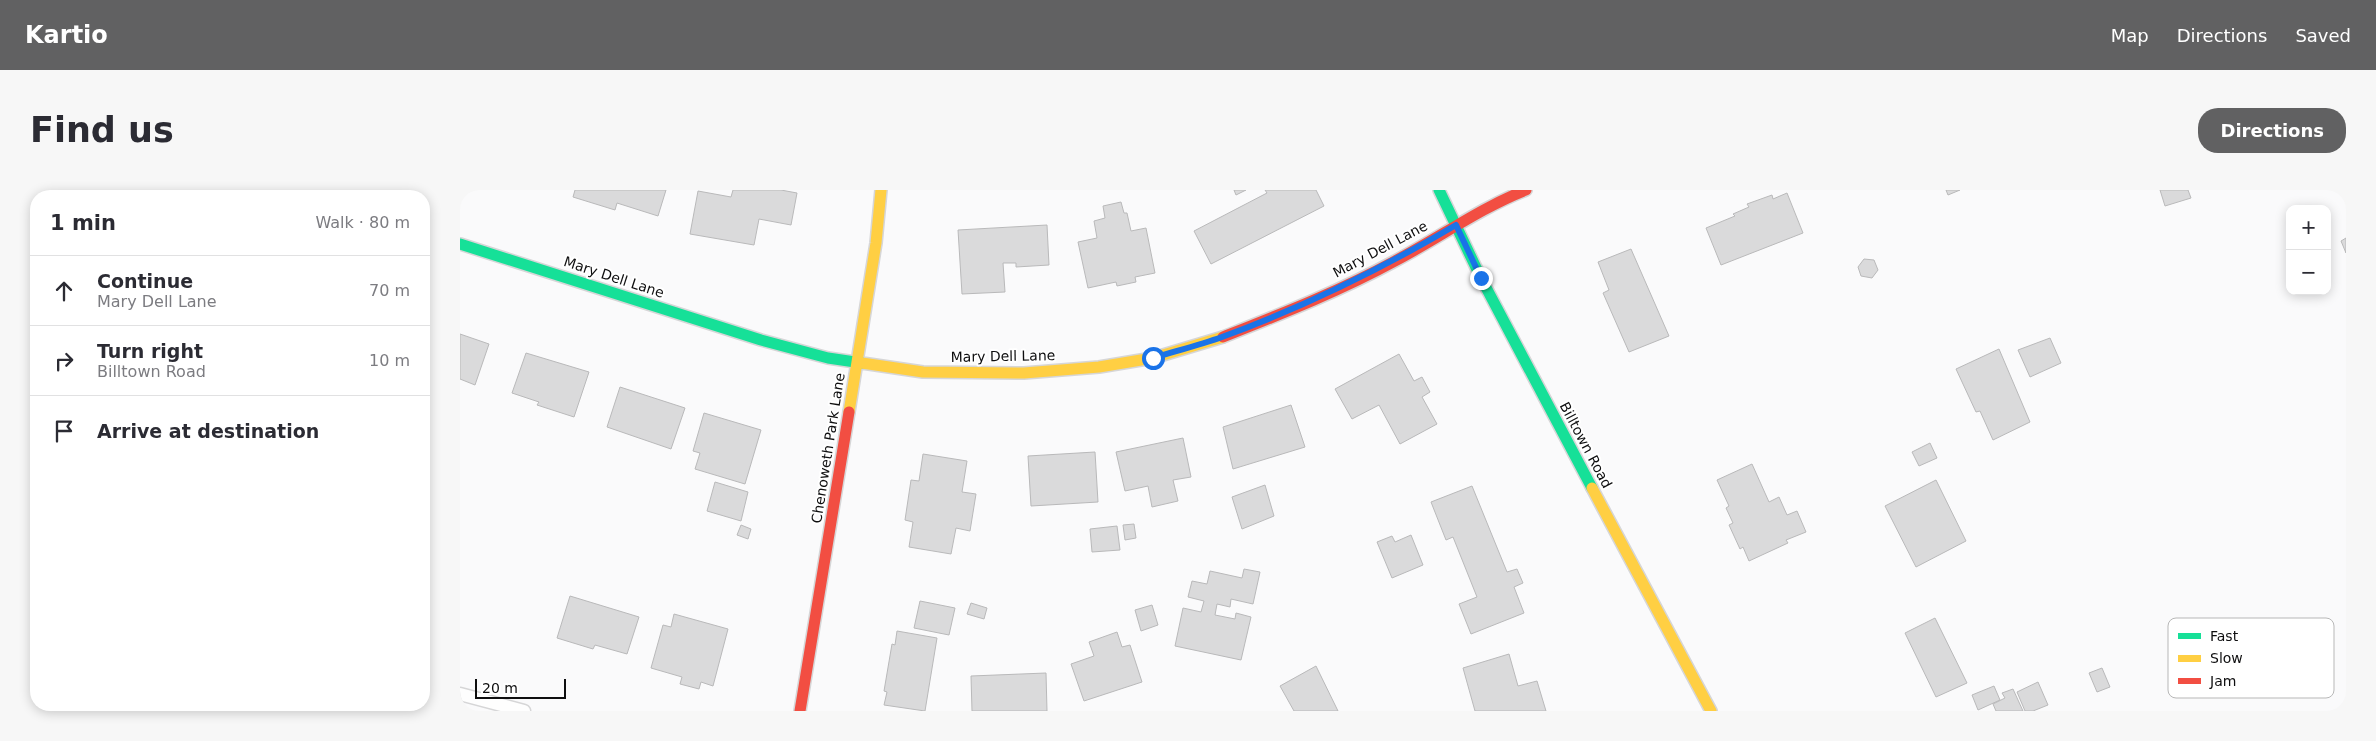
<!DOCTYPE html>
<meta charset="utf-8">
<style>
body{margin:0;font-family:"DejaVu Sans",sans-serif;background:#f7f7f7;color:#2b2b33}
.controls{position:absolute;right:15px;top:15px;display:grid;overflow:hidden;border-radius:10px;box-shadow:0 2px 12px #0003}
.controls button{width:45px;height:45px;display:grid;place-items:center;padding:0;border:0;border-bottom:1px solid #e1e1e2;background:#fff;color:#2b2b33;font:25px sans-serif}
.scale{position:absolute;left:15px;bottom:12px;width:91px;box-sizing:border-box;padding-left:5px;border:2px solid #0e0e0f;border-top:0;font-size:14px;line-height:18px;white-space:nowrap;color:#0e0e0f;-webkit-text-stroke:4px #fff;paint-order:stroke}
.stop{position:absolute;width:15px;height:15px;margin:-11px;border:4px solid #1a73e8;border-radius:50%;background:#fff}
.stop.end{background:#1a73e8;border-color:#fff;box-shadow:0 1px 5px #0008}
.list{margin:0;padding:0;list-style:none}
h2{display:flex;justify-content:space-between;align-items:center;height:65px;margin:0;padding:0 20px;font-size:21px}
h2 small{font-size:16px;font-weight:400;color:#7c7c81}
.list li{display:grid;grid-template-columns:32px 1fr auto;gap:15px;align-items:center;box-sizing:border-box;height:70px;padding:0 20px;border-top:1px solid #e1e1e2}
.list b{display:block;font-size:19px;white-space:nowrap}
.list p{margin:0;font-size:16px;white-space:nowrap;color:#7c7c81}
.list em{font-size:16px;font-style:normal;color:#7c7c81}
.icon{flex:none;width:28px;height:28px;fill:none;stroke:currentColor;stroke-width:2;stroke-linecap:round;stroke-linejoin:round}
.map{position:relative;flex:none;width:1886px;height:521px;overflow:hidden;border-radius:20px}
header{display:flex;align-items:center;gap:30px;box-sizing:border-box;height:70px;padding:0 25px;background:#616162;color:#fff}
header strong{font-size:24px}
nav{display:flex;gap:28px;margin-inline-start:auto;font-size:18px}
.intro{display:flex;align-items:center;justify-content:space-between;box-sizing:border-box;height:120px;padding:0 30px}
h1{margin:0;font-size:35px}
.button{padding:12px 22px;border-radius:20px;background:#616162;color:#fff;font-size:18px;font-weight:700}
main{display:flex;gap:30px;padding:0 30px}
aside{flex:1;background:#fff;border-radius:20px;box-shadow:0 2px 12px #0003}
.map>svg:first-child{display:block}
.building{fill:#dadadb;stroke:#b9b9ba}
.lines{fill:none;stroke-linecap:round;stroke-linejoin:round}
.lane-casing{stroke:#d6d6d7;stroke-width:15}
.fast-casing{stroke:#d6d6d7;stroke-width:14}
.slow-casing{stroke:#d6d6d7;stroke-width:14}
.jam-casing{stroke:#d6d6d7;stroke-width:14}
.lane{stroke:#fefefe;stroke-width:12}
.fast{stroke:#16e098;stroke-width:11}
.slow{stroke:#ffcf43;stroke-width:11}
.jam{stroke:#f24e42;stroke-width:11}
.route{stroke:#1a73e8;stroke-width:6}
.labels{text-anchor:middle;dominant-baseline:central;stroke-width:4;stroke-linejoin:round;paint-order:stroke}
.street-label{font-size:14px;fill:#0e0e0f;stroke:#fff}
.key{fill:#fff;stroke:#b7b7b7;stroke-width:1}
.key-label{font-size:14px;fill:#0e0e0f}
</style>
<header>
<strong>Kartio</strong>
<nav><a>Map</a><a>Directions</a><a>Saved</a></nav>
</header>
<div class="intro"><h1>Find us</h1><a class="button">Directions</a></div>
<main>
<aside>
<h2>1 min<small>Walk · 80 m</small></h2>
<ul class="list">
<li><svg class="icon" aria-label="ahead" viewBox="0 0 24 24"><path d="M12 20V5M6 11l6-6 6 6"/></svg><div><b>Continue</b><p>Mary Dell Lane</p></div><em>70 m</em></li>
<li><svg class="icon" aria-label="right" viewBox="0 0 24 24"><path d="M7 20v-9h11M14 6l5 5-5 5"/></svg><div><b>Turn right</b><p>Billtown Road</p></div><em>10 m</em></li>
<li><svg class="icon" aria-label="arrive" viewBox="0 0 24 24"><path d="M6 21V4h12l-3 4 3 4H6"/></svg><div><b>Arrive at destination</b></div></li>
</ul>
</aside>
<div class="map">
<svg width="1886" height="521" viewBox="0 0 1886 521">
<rect width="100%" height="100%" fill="#fafafb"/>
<path class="building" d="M115,0h91l-8,26 -41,-13 -2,7 -42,-13z
M273,0h48l16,3 -6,32 -32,-6 -5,26 -64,-11 8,-43 33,6z
M774,0h12l-10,5z
M805,0h51l8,16 -113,58 -17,-33 73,-38z
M1486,0h14l-12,5z
M1700,0h28l3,8 -26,8z
M1327,3l16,40 -82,32 -15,-37 29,-12 -2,-2 16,-7 -2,-3 25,-9 1,4z
M661,12l3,11h3l4,18 15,-3 9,45 -20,4 1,5 -19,4 -1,-4 -28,6 -10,-46 19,-4 -3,-17 11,-3 -2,-12z
M587,35l2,40 -33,2v-4h-13l2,29 -43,2 -4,-64z
M1886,48v15l-5,-12z
M1171,59l38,87 -40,16 -26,-59 6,-3 -11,-28z
M1404,69l10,1 4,10 -6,8 -11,-2 -3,-9z
M0,144l29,10 -14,41 -15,-6z
M1590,148l11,25 -31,14 -12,-27z
M1539,159l31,73 -37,18 -13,-29 -4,1 -20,-43z
M66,163l63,19 -15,45 -37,-12 2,-3 -27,-9z
M939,164l15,27 8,-4 8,15 -8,5 15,27 -37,20 -21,-39 -27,14 -17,-30z
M160,197l65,21 -14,41 -64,-22z
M831,215l14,42 -72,22 -10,-42z
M244,223l57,17 -16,54 -50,-15 5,-16 -7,-2z
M723,248l8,39 -18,3 5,21 -26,6 -4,-21 -23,5 -9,-39z
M1470,253l7,15 -18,8 -7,-14z
M635,262l3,50 -67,4 -3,-50z
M463,264l44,7 -5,31 14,2 -6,37 -14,-3 -5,26 -42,-7 4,-25 -8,-2 6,-40 8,1z
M1292,274l17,38 10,-5 8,18 10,-4 9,21 -20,8 2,3 -39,18 -6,-14 -3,2 -11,-24 4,-2 -7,-15 3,-2 -12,-26z
M1476,290l30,61 -50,26 -31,-61z
M255,292l33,10 -7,29 -34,-10z
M805,295l9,31 -32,13 -10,-32z
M1012,296l35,86 10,-3 6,14 -9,4 10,26 -53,21 -12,-30 18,-7 -24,-60 -7,3 -15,-38z
M674,334l2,14 -11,2 -2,-15z
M281,335l10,4 -3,10 -11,-4z
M657,336l3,24 -28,2 -2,-23z
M951,345l12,30 -31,13 -15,-36 15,-6 3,6z
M784,379l16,3 -7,32 -22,-5 -1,8 -13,-3 -2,11 20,4 1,-6 15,4 -10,43 -66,-14 8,-38 18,4 3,-11 -16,-4 4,-16 15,3 3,-13 32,7z
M110,406l69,21 -12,37 -32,-9 -2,4 -36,-11z
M460,411l35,7 -6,27 -35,-7z
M511,413l16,5 -3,11 -17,-5z
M692,415l6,20 -17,6 -6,-21z
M214,424l54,15 -15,57 -12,-4 -2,7 -19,-5 2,-7 -31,-9 12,-43 8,2z
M1475,428l32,65 -31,14 -31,-64z
M437,441l40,7 -12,73 -41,-6 3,-13 -3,-1 8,-47 3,1z
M657,442l5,15 8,-2 12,37 -58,19 -13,-37 23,-8 -5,-14z
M1049,464l9,32 19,-5 9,30h-71l-12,-43z
M856,476l22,45h-44l-14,-25z
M1642,478l8,19 -13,5 -8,-19z
M586,483l1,38h-75l-1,-35z
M1578,492l10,23 -15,6h-8l-8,-19z
M1534,496l6,14 -22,10 -6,-15z
M1553,499l10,22h-27l-3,-7 12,-6 -3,-5z"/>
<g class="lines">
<g class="lane-casing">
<path id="lane" d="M0,504l64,17"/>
</g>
<g class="fast-casing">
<path id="fast" d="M979,0l42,88 111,210
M0,54l301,96 67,18 34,5"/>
</g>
<g class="slow-casing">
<path id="slow" d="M402,173l61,9 101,1 75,-6 54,-9 70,-21
M389,222l27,-169 5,-53
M1132,298l119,223"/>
</g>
<g class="jam-casing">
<path id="jam" d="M763,147c58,-23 117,-46 172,-76 44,-23 85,-53 131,-71
M340,521l49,-299"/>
</g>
<use href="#lane" class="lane"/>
<use href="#fast" class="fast"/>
<use href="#slow" class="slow"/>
<use href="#jam" class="jam"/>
</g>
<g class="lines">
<path class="route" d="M693,168c23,-7 47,-13 69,-21 82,-30 159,-68 234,-112l25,53"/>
</g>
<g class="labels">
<g class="street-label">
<text transform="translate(920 59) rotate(-28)">Mary Dell Lane</text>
<text transform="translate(154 87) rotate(18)">Mary Dell Lane</text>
<text transform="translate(543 166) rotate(-1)">Mary Dell Lane</text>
<text transform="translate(1126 255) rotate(62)">Billtown Road</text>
<text transform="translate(368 258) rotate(-81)">Chenoweth Park Lane</text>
</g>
</g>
<rect x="1708" y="428" width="166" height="80" rx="8" class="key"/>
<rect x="1718" y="443" width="23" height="6" fill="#16e098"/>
<rect x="1718" y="465" width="23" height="7" fill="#ffcf43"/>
<rect x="1718" y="488" width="23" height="6" fill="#f24e42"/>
<g class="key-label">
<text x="1750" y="451">Fast</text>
<text x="1750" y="473">Slow</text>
<text x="1750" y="496">Jam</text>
</g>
</svg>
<div class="controls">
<button>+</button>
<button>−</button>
</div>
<div class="scale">20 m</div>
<div class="stop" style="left:693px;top:168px"></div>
<div class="stop end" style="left:1021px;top:88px"></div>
</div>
</main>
